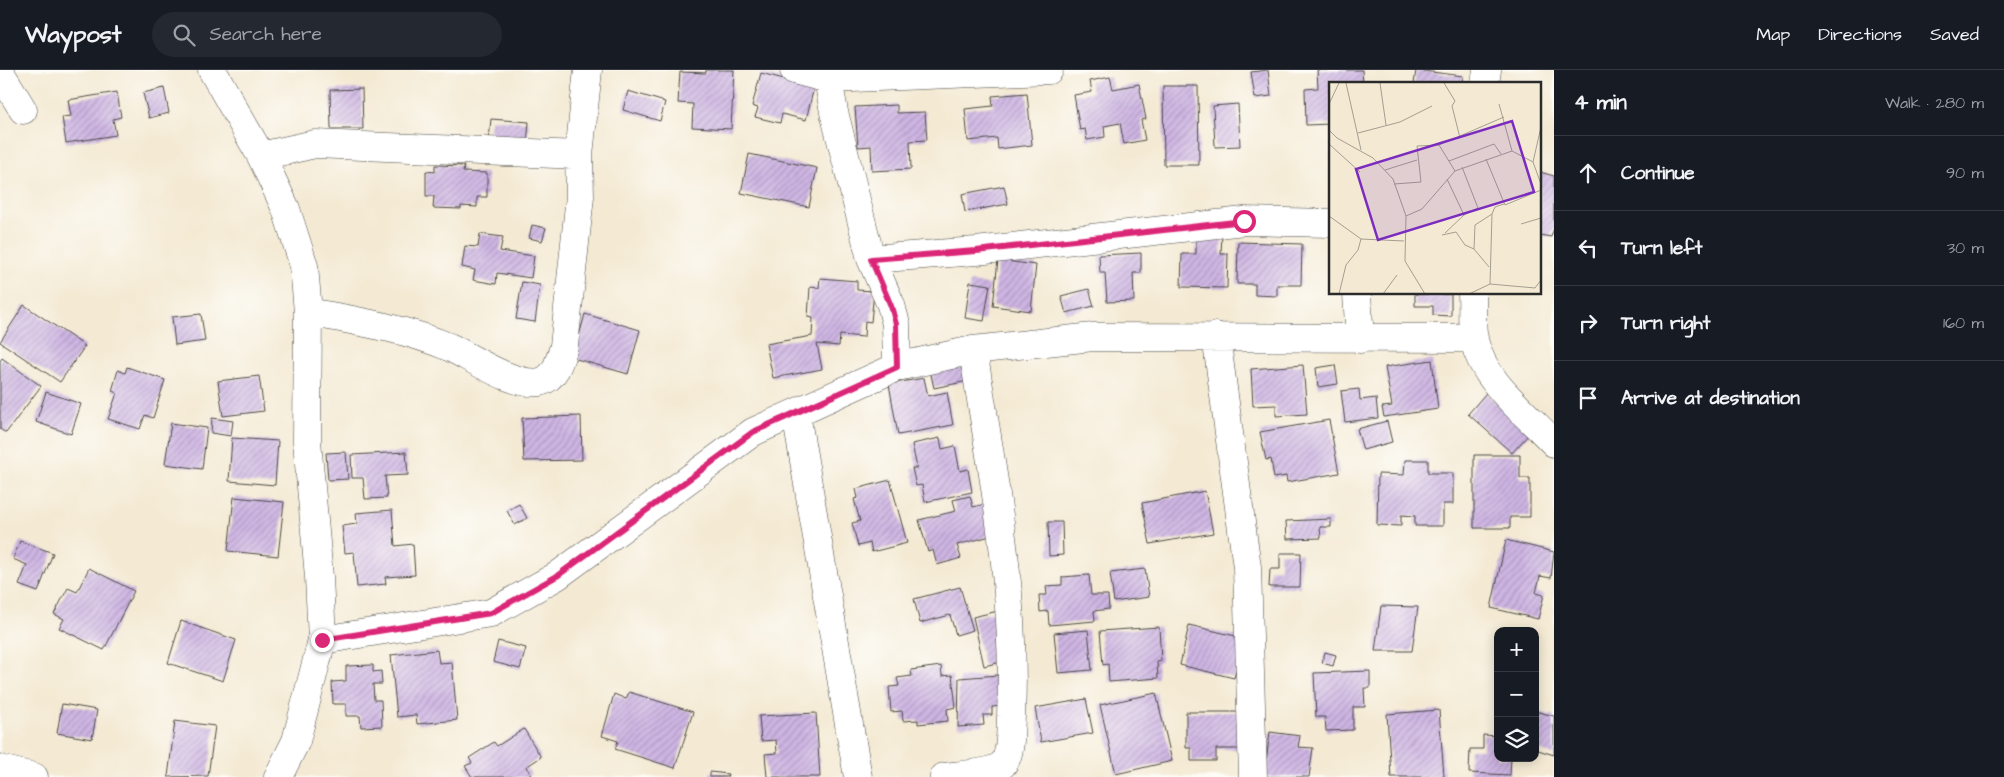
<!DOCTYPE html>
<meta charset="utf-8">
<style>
body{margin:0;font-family:"Architects Daughter",sans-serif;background:#242831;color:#f1f3f6}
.controls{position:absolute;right:15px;bottom:15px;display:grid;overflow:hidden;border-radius:10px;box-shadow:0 2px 12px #0003}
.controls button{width:45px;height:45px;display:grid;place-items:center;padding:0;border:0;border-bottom:1px solid #363941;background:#171b24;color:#f1f3f6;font:25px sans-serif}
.stop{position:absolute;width:15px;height:15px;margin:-11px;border:4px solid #db2777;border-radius:50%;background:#fff}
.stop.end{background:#db2777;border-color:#fff;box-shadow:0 1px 5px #0008}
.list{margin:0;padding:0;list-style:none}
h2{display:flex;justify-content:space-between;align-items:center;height:65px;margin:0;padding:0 20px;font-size:21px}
h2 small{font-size:16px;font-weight:400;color:#9ea1a6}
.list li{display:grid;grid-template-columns:32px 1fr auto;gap:15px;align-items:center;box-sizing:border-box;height:75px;padding:0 20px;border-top:1px solid #363941}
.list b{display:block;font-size:19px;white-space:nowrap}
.list em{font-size:16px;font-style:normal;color:#9ea1a6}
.icon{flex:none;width:28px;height:28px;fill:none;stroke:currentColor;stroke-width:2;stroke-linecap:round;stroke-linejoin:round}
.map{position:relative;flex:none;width:1554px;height:707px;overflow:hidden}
header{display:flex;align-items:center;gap:30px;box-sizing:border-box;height:70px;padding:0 25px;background:#171b24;border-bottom:1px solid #363941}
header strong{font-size:24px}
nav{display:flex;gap:28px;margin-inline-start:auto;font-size:18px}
.search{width:350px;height:45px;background:#242831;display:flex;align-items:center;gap:12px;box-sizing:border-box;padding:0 18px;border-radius:28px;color:#9ea1a6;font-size:19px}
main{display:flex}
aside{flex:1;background:#171b24}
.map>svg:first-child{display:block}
.building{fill:url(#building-hatch)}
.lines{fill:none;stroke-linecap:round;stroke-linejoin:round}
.minor-casing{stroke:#494844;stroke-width:29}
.minor{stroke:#fff;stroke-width:28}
.route{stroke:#db2777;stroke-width:6}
.inset-road{fill:none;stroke:#a49e90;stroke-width:1}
.view{fill:#7b2cbf;fill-opacity:0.15;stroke:#7b2cbf;stroke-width:2.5}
.inset-edge{fill:none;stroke:#2b2b2b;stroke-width:2.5}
</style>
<header>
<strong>Waypost</strong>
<div class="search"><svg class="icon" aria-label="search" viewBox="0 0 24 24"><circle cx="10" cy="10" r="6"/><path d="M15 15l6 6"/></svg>Search here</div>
<nav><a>Map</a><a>Directions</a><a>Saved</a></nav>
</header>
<main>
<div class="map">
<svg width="1554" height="707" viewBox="0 0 1554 707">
<defs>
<pattern id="building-hatch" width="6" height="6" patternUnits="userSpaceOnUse" patternTransform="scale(1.25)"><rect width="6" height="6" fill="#cfb6e4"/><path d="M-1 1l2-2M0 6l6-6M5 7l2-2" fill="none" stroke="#a894b9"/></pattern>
</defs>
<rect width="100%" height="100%" fill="#fdfcf7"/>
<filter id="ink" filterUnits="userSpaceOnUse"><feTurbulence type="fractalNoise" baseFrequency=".02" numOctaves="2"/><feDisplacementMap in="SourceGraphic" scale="10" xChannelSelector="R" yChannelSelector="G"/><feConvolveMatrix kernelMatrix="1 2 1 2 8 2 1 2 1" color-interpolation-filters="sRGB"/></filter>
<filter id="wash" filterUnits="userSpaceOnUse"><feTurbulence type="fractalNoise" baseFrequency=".0096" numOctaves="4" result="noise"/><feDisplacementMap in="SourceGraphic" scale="20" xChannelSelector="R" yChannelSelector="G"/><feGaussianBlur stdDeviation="1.12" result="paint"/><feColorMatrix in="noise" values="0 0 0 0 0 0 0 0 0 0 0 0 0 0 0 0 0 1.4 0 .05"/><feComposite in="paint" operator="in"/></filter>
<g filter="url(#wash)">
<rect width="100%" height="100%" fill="#f4ead4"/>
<g id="blocks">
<path class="building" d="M706,0h28l-3,59 -39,-2 1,-23 -15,-1 2,-31 26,1z
M1268,0l3,26 -16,2 -4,-26z
M1317,0h45l1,14h-33v40l-24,1 -1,-36 13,-1z
M1416,0l47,6 -1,8h-48z
M761,3l53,14 -8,33 -24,-6 -2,9 -25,-6 3,-9 -6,-2z
M1110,7l3,12 26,-5 7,35 -5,1 4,20 -21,4 -4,-21 -16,3 1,11 -18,3 -2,-11 -5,1 -6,-35 18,-3 -2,-11z
M1163,16h35l1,79h-35z
M164,18l5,25 -20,5 -6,-25z
M362,19l1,40h-32l-1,-39z
M628,21l37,11 -5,19 -37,-11z
M117,22l4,25 -8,2 3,16 -50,8 -4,-26 9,-1 -3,-16z
M1027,23l5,52 -34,4 -1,-11 -29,3 -3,-32 28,-3 -1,-10z
M1238,34l2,42 -25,1 -2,-41z
M897,35v8l28,-1 2,28 -17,1 1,28 -39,2 -1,-25 -13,1 -3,-40z
M491,49l38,3 -2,22 -38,-4z
M749,84l68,14 -8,39 -68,-14z
M435,95l29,1 -1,6 24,1v24h-10v10l-16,-1v3l-28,-1 1,-12h-8v-25l9,1z
M1540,102l14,4v52l-3,9 -11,-2z
M1004,116l4,18 -43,8 -3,-18z
M532,155l14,3 -4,13 -13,-3z
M1196,162l26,1 -1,21h7l-1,34 -46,-1 1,-33h14z
M480,164l23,3 -3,14 34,5 -3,22 -34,-5 -1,11 -23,-4 2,-10 -13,-3 3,-21 13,1z
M1238,172l64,2 -1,41h-24v11l-22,-1v-11h-18z
M1141,183v20h-8l1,28 -27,1 -2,-29h-5l-1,-18z
M998,190l38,5 -5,46 -38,-5z
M820,208l37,3v9l17,1 -3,31 -6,-1 -1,16 -24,-2 -1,11 -22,-2 5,25 -49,9 -7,-34 46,-8 1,-18 -5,-1 2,-30 9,1z
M522,212l18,3 -5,37 -19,-3z
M970,212l20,3 -6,36 -19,-3z
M1089,219l5,17 -28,7 -5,-17z
M1415,224h36v22l-18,-1v-9h-18z
M24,235l61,41 -25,36 -60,-40z
M201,244l4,27 -30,4 -3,-28z
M585,244l55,16 -12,44 -55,-16z
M2,288l39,28 -35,47 -6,-4v-68z
M968,288l5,22 -39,8 -5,-22z
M1432,290l6,49 -54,8 -2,-10 10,-1 -7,-39z
M1303,295l4,49 -31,2v-11l-23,1 -2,-37z
M1335,295l3,19 -20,3 -2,-19z
M127,297l38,13 -12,38 -8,-3 -5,14 -32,-10 9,-26 -5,-2 6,-21 7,3z
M259,306l5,35 -41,5 -5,-35z
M924,308l4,18 19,-4 6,33 -55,10 -9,-51z
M1359,319l1,11 16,-2 2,20 -33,4 -4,-31z
M46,322l35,12 -10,30 -35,-12z
M1486,323l45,39 -19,21 -44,-39z
M581,346l1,44 -58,1 -2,-43z
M212,348l21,3 -2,15 -20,-3z
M1329,350l10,53 -52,9 -1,-6 -12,2 -3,-19 -5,1 -6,-28z
M1387,351l5,21 -29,8 -6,-21z
M171,353l36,5 -5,41 -37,-5z
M232,368l46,3 -3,44 -46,-4z
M940,368l2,11 13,-3 5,25 8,-2 4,23 -47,10 -3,-17 -6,1 -4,-18h5l-5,-24z
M346,382l2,27 -20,1 -2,-27z
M406,382l2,23 -23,1 2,22 -22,1 -2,-21h-11l-1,-23z
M1474,385h46v23h10v39h-20v11h-36z
M1405,390h23v13h25v31h-10v22h-28v-10l-14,-1v11l-24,-1 1,-51 26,1z
M890,410l17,63 -35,9 -2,-9 -12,3 -6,-23 8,-2 -6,-22 4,-1 -2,-9z
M1205,421l8,42 -63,11 -8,-41z
M970,426l3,11 12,-3 9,31 -37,10 4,13 -24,7 -4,-15 -5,2 -9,-32 37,-9 -3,-11z
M234,427l50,5 -6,54 -50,-5z
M519,434l8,14 -12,7 -8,-14z
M392,440l3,36 18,-2 2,31 -30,2 1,7 -29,3 -3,-35 -9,1 -3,-27 15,-2 -1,-11z
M1331,449v8h-11l1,11 -34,1 -1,-18z
M1048,452h14l1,33 -14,1z
M1506,470l48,12 -3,26 -11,-2 -4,17 8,2 -6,24 -47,-11z
M20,471l33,12 -15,39 -19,-7 8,-20 -14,-6z
M1280,483h21l-1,34h-31l1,-18h10z
M89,498l45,23 -30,59 -45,-22 5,-9 -10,-5 14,-26 9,4z
M1145,499l4,28 -35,5 -4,-29z
M1089,505l2,20h17l1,14 -15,2 1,10 -46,4 -1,-14 -8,1 -1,-17h8l-1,-9 16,-1v-8z
M960,517l13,43 -17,5 -6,-20 -30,8 -6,-24z
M1381,536l37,1 -6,44h-37z
M998,541l12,49 -26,6 -11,-49z
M181,551l55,19 -13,41 -55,-18z
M1189,555l55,13 -10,40 -54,-13z
M1159,557l2,34 -4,1 1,16 -49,4 -1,-18 -5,1 -3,-34z
M1088,560l4,40 -34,3 -4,-40z
M498,571l28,7 -6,21 -27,-7z
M437,580l2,13 13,-1 5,58 -40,4 -1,-9 -19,2 -6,-62z
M1325,582l11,3 -3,11 -11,-3z
M373,595v7l8,-1 1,13h-9l1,16h7l1,26 -21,1 -1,-11h-14v-12h-13l-1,-22 14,-1v-15z
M941,596l1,10 10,-1 4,32 -9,2 1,12 -30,3v-4l-15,1 -1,-10 -11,1 -2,-25 10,-1 -2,-8 15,-2 -1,-6z
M1370,601v17h-6l1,19h-12v23l-27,1 -1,-14h-9l-2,-44z
M999,605l2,31 -9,1v8h-9l1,10 -26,2 1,-49z
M629,622l64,20 -18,56 -60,-19 3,-8 -16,-5 12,-42 12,5z
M1156,623l16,68 -56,13 -16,-69z
M1086,629l7,34 -52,9 -6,-34z
M62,634l35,6 -5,29 -35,-6z
M1439,640l5,67h-53l-4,-63z
M1535,641l19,5v39l-19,-6z
M1186,642h59v37h-29v12h-25v-13h-5z
M816,643l4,64h-53l-2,-23 12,-1 -1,-13 -15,1 -2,-25z
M175,651l40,5 -7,50 -40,1z
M524,659l17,28 -15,10 5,7 -4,3h-55l-7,-11 7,-3 -3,-5 25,-16 3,4z
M1270,662l30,4 -2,11 15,1 -4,29h-45z
M1483,665l15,1v22h13l-1,17 -41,-2 1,-24h13z
M710,702l18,2 -1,3h-17z"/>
</g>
</g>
<g filter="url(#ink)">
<use href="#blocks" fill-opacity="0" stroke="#494844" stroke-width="1"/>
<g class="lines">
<g class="minor-casing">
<path id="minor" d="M212,0l49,86 25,53 18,57 4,46 -1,129 12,136 3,63 -26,101 -18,36
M794,0l34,9 221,-9
M0,2l23,38
M828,9l6,33 37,147 20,46 5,19 1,43
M1485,14l2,-14
M261,86l54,-12 264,11
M871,189l105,-8 268,-30 86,2
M1357,224l3,45
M1472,224c1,15 -1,32 2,46 10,43 51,72 80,103
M308,242c48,9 96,16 141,35 24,11 65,40 91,35 16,-4 20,-23 24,-36l16,-150 -1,-41 9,-85
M1216,266l31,231 6,210
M796,344l62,363
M322,570l169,-27 66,-37 196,-144 144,-65 76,-17 120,-13 381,1
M0,699l34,8
M944,707c13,-2 49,-3 59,-13 9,-11 7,-35 8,-48 6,-123 -19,-245 -38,-366"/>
</g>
<use href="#minor" class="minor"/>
</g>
</g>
<g class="lines" filter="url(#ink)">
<path class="route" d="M322,570l169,-27 66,-37 196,-144 144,-65 -1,-43 -5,-18 -20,-47 105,-8 268,-30"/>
</g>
<g transform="translate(1329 12)">
<rect width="212" height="212" fill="#f4ead4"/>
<path class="inset-road" d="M17,1l15,67M51,1l6,42M115,1l11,18 -3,5 8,32M0,22l10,-21M170,22l13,47 21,11 8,22M0,48l8,8 36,20 20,21 13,37 -1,45 20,33M29,51l42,-11 32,-16M0,62l31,28M110,63l16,26M157,77l19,46 36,-15M120,79l45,-17 7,10M204,80l8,-35M56,88l32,-10M118,97l17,36M65,102l27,-2 -4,-36 22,-1 65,-28M0,134l32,23 43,2M77,134l16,-7 33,-38 57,-20M192,142l20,-6M116,151l19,-18 14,-7 -16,-41M113,153l14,-3 9,13 9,4 15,18M145,167l1,-24 17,-11M161,202l45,4 6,-8M10,212l7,-29 12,-15 3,-11M54,212l14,-19M140,212l21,-10 2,-70 3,-7 9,-3"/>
<path class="view" d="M183,39l22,71 -156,48 -22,-71z"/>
<rect width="212" height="212" class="inset-edge"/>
</g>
</svg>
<div class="controls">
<button>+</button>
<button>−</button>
<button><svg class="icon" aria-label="layers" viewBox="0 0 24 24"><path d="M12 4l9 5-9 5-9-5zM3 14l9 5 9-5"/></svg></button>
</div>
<div class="stop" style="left:1244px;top:151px"></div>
<div class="stop end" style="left:322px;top:570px"></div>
</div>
<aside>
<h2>4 min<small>Walk · 280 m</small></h2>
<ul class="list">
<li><svg class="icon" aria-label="ahead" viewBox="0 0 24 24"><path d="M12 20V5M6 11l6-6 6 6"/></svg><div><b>Continue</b></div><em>90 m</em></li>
<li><svg class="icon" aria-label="left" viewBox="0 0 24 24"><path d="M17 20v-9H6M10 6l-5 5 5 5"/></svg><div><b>Turn left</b></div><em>30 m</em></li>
<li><svg class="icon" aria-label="right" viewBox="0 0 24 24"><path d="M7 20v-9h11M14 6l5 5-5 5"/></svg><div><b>Turn right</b></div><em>160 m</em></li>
<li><svg class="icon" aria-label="arrive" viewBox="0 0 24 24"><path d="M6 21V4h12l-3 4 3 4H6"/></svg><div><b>Arrive at destination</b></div></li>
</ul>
</aside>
</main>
